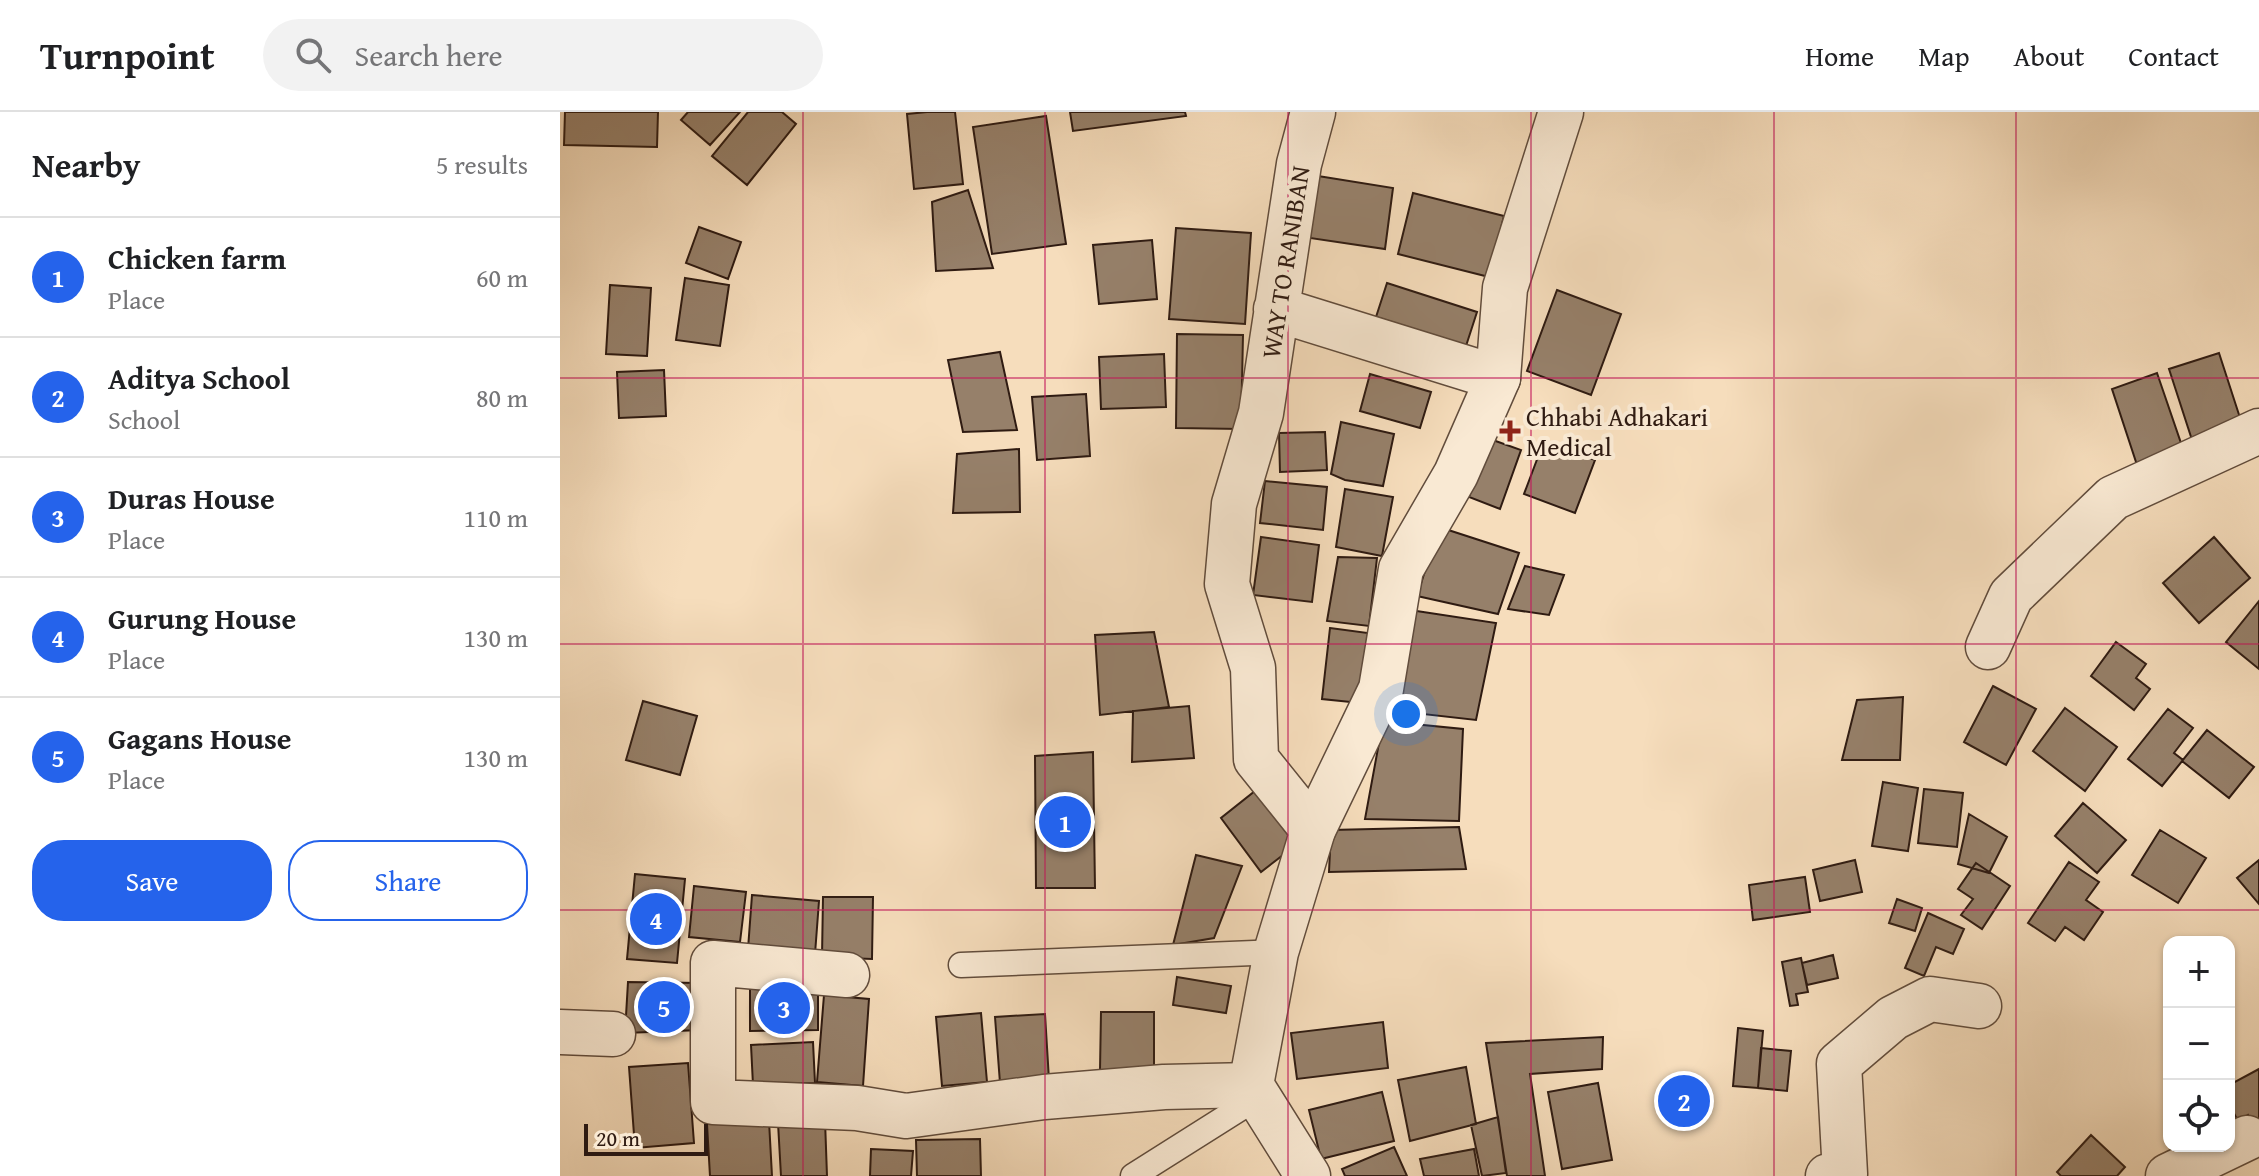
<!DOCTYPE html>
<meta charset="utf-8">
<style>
body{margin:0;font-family:"Gentium Book Plus",serif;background:#f2f2f2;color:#202124}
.controls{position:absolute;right:24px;bottom:24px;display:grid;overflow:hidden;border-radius:16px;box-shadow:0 2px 6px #0004}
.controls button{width:72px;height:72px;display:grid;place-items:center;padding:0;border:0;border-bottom:2px solid #e0e0e0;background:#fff;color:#202124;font:40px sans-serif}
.scale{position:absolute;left:24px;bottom:20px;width:124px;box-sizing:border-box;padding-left:8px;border:4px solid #2f1b12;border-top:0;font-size:22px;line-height:28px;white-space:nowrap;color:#2f1b12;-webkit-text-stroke:6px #f9e9d3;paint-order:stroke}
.you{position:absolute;left:846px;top:602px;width:28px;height:28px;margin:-20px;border:6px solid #fff;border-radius:50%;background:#1a73e8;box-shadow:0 0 0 12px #1a73e833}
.badge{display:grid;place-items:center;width:52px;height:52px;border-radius:50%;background:#2563eb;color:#fff;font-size:26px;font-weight:700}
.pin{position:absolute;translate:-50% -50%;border:4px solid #fff;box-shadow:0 2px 8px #0006}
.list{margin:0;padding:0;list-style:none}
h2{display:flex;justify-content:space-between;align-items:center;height:104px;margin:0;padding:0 32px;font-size:34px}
h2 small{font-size:26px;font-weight:400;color:#757577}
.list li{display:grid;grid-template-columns:52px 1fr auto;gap:24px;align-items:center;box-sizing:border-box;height:120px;padding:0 32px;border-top:2px solid #e0e0e0}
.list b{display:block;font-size:30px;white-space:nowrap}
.list p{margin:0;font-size:26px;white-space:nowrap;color:#757577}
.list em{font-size:26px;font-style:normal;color:#757577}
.actions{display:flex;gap:16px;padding:24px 32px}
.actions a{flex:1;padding:18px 0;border:2px solid #2563eb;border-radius:32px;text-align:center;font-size:28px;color:#2563eb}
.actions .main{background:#2563eb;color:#fff}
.icon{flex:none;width:44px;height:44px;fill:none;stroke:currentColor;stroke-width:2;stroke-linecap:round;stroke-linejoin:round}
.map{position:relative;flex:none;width:1699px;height:1064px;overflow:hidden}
header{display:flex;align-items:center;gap:48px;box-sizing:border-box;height:112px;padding:0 40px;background:#fff;border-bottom:2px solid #e0e0e0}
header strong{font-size:38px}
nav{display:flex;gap:44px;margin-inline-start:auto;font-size:28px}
.search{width:560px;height:72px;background:#f2f2f2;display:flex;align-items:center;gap:20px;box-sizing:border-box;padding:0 28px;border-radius:44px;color:#757577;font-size:30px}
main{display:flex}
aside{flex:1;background:#fff}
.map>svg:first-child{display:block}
.building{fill:#96806a;stroke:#2f1b12;stroke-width:2}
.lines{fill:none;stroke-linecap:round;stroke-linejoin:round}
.service-casing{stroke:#614c3c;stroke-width:27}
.minor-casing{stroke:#614c3c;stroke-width:47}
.tertiary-casing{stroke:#614c3c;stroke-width:47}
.service{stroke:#f9e9d3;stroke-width:24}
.minor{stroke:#f9e9d3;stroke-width:44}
.tertiary{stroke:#f9e9d3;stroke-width:44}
.grid{fill:none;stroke:#c2185b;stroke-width:2;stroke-opacity:0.55}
.poi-dot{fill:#8f2418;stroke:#f9e9d3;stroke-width:3}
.labels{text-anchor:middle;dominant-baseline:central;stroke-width:8;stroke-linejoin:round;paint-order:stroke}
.street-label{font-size:26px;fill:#2f1b12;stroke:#f9e9d3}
.poi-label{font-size:26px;fill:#2f1b12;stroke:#f9e9d3;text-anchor:start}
</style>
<header>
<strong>Turnpoint</strong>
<div class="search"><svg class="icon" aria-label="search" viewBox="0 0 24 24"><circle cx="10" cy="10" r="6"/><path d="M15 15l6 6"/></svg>Search here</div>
<nav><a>Home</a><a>Map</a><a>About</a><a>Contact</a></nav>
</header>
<main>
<aside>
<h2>Nearby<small>5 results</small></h2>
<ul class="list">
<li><span class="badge">1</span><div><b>Chicken farm</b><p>Place</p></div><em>60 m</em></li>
<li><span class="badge">2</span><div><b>Aditya School</b><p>School</p></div><em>80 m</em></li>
<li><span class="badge">3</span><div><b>Duras House</b><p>Place</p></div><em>110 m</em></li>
<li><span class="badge">4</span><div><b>Gurung House</b><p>Place</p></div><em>130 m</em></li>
<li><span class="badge">5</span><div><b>Gagans House</b><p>Place</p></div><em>130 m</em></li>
</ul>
<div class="actions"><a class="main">Save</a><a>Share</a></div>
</aside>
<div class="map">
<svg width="1699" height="1064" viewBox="0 0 1699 1064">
<rect width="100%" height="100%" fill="#f6ddbc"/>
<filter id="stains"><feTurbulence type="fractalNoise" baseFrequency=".0025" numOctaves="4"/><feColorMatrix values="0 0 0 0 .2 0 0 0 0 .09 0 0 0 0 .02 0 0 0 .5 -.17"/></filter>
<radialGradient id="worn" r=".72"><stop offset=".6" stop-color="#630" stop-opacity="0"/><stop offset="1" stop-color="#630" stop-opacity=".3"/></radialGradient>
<path class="building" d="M5,0h93l-1,35 -93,-2z
M128,0h52l-30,33 -29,-25z
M188,0h34l14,12 -49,61 -35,-29z
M367,0h28l8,72 -49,5 -7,-75z
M510,0h115l1,4 -113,15z
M486,4l20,128 -74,10 -19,-127z
M758,64l75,12 -8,61 -75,-11z
M408,78l25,78 -57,3 -4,-69z
M853,81l91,23 -15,61 -91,-23z
M139,115l42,15 -13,37 -42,-16z
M616,116l75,5 -6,91 -76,-5z
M592,128l5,59 -58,5 -6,-59z
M125,166l44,7 -9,61 -44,-6z
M827,171l90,29 -11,34 -90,-29z
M50,173l41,3 -4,68 -41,-2z
M997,178l64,24 -30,81 -64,-24z
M617,222l66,1 -2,94 -65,-1z
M440,240l17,78 -54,2 -15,-72z
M1659,241l24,74 -50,16 -24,-74z
M604,242l2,53 -65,2 -2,-52z
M104,258l2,46 -47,2 -2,-46z
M1597,261l26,76 -46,16 -25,-76z
M810,262l61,18 -11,36 -60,-17z
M526,282l4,62 -53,4 -5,-63z
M781,310l53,12 -11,52 -38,-6 -14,-6z
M765,320l2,38 -47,2 -1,-39z
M930,327l31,11 -21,59 -31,-12z
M984,329l51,19 -20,53 -51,-19z
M459,337l1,63 -67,1 4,-59z
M705,369l62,6 -4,43 -63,-7z
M785,377l48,8 -11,59 -46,-9z
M879,415l80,26 -21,61 -81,-18z
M701,425l58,8 -7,57 -59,-7z
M1654,425l36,41 -51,45 -36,-40z
M778,445l39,1 -8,68 -42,-5z
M965,454l39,9 -15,40 -41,-6z
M1699,489v68l-33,-27z
M850,498l86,13 -20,97 -89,-10z
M770,516l38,5 -8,70 -38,-4z
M594,520l15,75 -69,8 -5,-80z
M1556,530l30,22 -10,14 14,11 -16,21 -43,-34z
M1433,574l43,23 -30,56 -42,-23z
M1343,585l-3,63h-58l15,-60z
M83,589l54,15 -17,59 -54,-15z
M629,594l5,52 -62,4 1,-51z
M1505,596l52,39 -32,44 -52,-40z
M1608,597l25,19 -19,25 9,7 -21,26 -34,-27z
M823,609l80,8 -4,92 -94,-2z
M1647,618l47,37 -25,31 -47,-37z
M533,640l2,136h-59l-1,-132z
M1323,670l35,6 -10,63 -36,-5z
M1364,677l39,4 -6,54 -39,-4z
M695,679l41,54 -35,27 -40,-54z
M1523,691l43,37 -29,33 -42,-37z
M1409,702l38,23 -18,36 -31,-9z
M899,715l7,42 -137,3 2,-42z
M1600,718l46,28 -28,45 -46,-28z
M636,743l46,11 -28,72 -41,7z
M1295,748l7,32 -42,9 -7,-31z
M1699,748v44l-22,-26z
M1509,750l30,20 -13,18 17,12 -19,28 -19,-13 -10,14 -27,-18z
M1416,751l34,23 -28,43 -21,-14 12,-16 -15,-10z
M75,762l50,5 -8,84 -50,-4z
M1245,765l5,35 -57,8 -4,-35z
M134,774l52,6 -6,50 -51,-5z
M192,783l67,6 -4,53 -67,-5z
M263,785h50l-1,62 -50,-2z
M1337,787l25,9 -7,23 -26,-8z
M1368,801l36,16 -11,25 -17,-7 -12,29 -19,-8z
M1273,843l5,23 -31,7 -5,-22z
M1241,846l7,34 -12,2 2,11 -8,1 -8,-44z
M617,865l54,9 -5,27 -53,-8z
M68,870l73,1 -1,47 -75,3z
M258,872v46l-68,1v-45z
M264,883l45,4 -6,87 -46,-4z
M541,900h53v58h-54z
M421,901l6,69 -45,4 -6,-69z
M485,902l4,66 -49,3 -5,-66z
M823,910l5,46 -91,11 -6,-46z
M1178,916l25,3 -5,57 -25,-2z
M1043,925l-1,32 -72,5 15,102h-38l-21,-133z
M253,930l2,41 -62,2 -2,-40z
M1201,936l30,3 -4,40 -29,-3z
M128,951l6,80 -59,5 -6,-81z
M906,955l10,57 -66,17 -12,-61z
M1699,957v66l-11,-20 -10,6 -9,-17v-19z
M1038,971l14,77 -50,9 -14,-77z
M822,980l12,49 -73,18 -12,-49z
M938,1005l8,56 -24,3 -11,-51z
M265,1008l2,56h-46l-3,-53z
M209,1009l3,55h-62l-3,-52z
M1531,1023l34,32 -8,9h-56l-4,-4z
M420,1027l1,37h-64l-1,-36z
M834,1035l13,29h-62l-3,-7z
M311,1037l42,2 -2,25h-41z
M914,1037l5,27h-55l-4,-17z"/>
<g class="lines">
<g class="service-casing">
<path id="service" d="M401,853l315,-13
M573,1064l125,-79"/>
</g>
<g class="minor-casing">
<path id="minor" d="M753,0l-14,52 -38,249 -27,91 -7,80 26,84 3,91 57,71
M716,197l222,69
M1428,535l23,-51 102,-98 146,-67
M287,863l-134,-12v139l144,6 49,8 138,-19 120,-10 87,-2
M0,920l53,2
M1268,1064l17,-2 -6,-110 54,-46 37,-19 49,7
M1608,1064l79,-38"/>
</g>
<g class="tertiary-casing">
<path id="tertiary" d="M748,1064l-57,-91 25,-133 37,-122 68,-141 20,-120 55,-95 42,-96 7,-90 56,-176"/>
</g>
<use href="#service" class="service"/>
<use href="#minor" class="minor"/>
<use href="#tertiary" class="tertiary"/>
</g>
<path class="grid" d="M243,0v1064M485,0v1064M728,0v1064M971,0v1064M1214,0v1064M1456,0v1064M0,266h1699M0,532h1699M0,798h1699"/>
<path class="poi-dot" d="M946 307h8v8h8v8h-8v8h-8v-8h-8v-8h8z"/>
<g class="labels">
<g class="street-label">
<text transform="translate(725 150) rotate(-81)">WAY TO RANIBAN</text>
</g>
<g class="poi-label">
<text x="966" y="304">Chhabi Adhakari<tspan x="966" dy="30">Medical</tspan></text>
</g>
</g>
<rect width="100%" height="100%" filter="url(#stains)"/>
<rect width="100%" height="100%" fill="url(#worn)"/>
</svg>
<div class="controls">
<button>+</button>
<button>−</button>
<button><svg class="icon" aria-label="locate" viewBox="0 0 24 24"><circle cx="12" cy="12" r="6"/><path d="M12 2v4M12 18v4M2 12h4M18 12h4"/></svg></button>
</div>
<div class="scale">20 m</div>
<div class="you"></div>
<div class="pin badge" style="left:505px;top:710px">1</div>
<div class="pin badge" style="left:1124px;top:989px">2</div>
<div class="pin badge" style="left:224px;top:896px">3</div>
<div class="pin badge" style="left:96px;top:807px">4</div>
<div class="pin badge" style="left:104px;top:895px">5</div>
</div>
</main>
